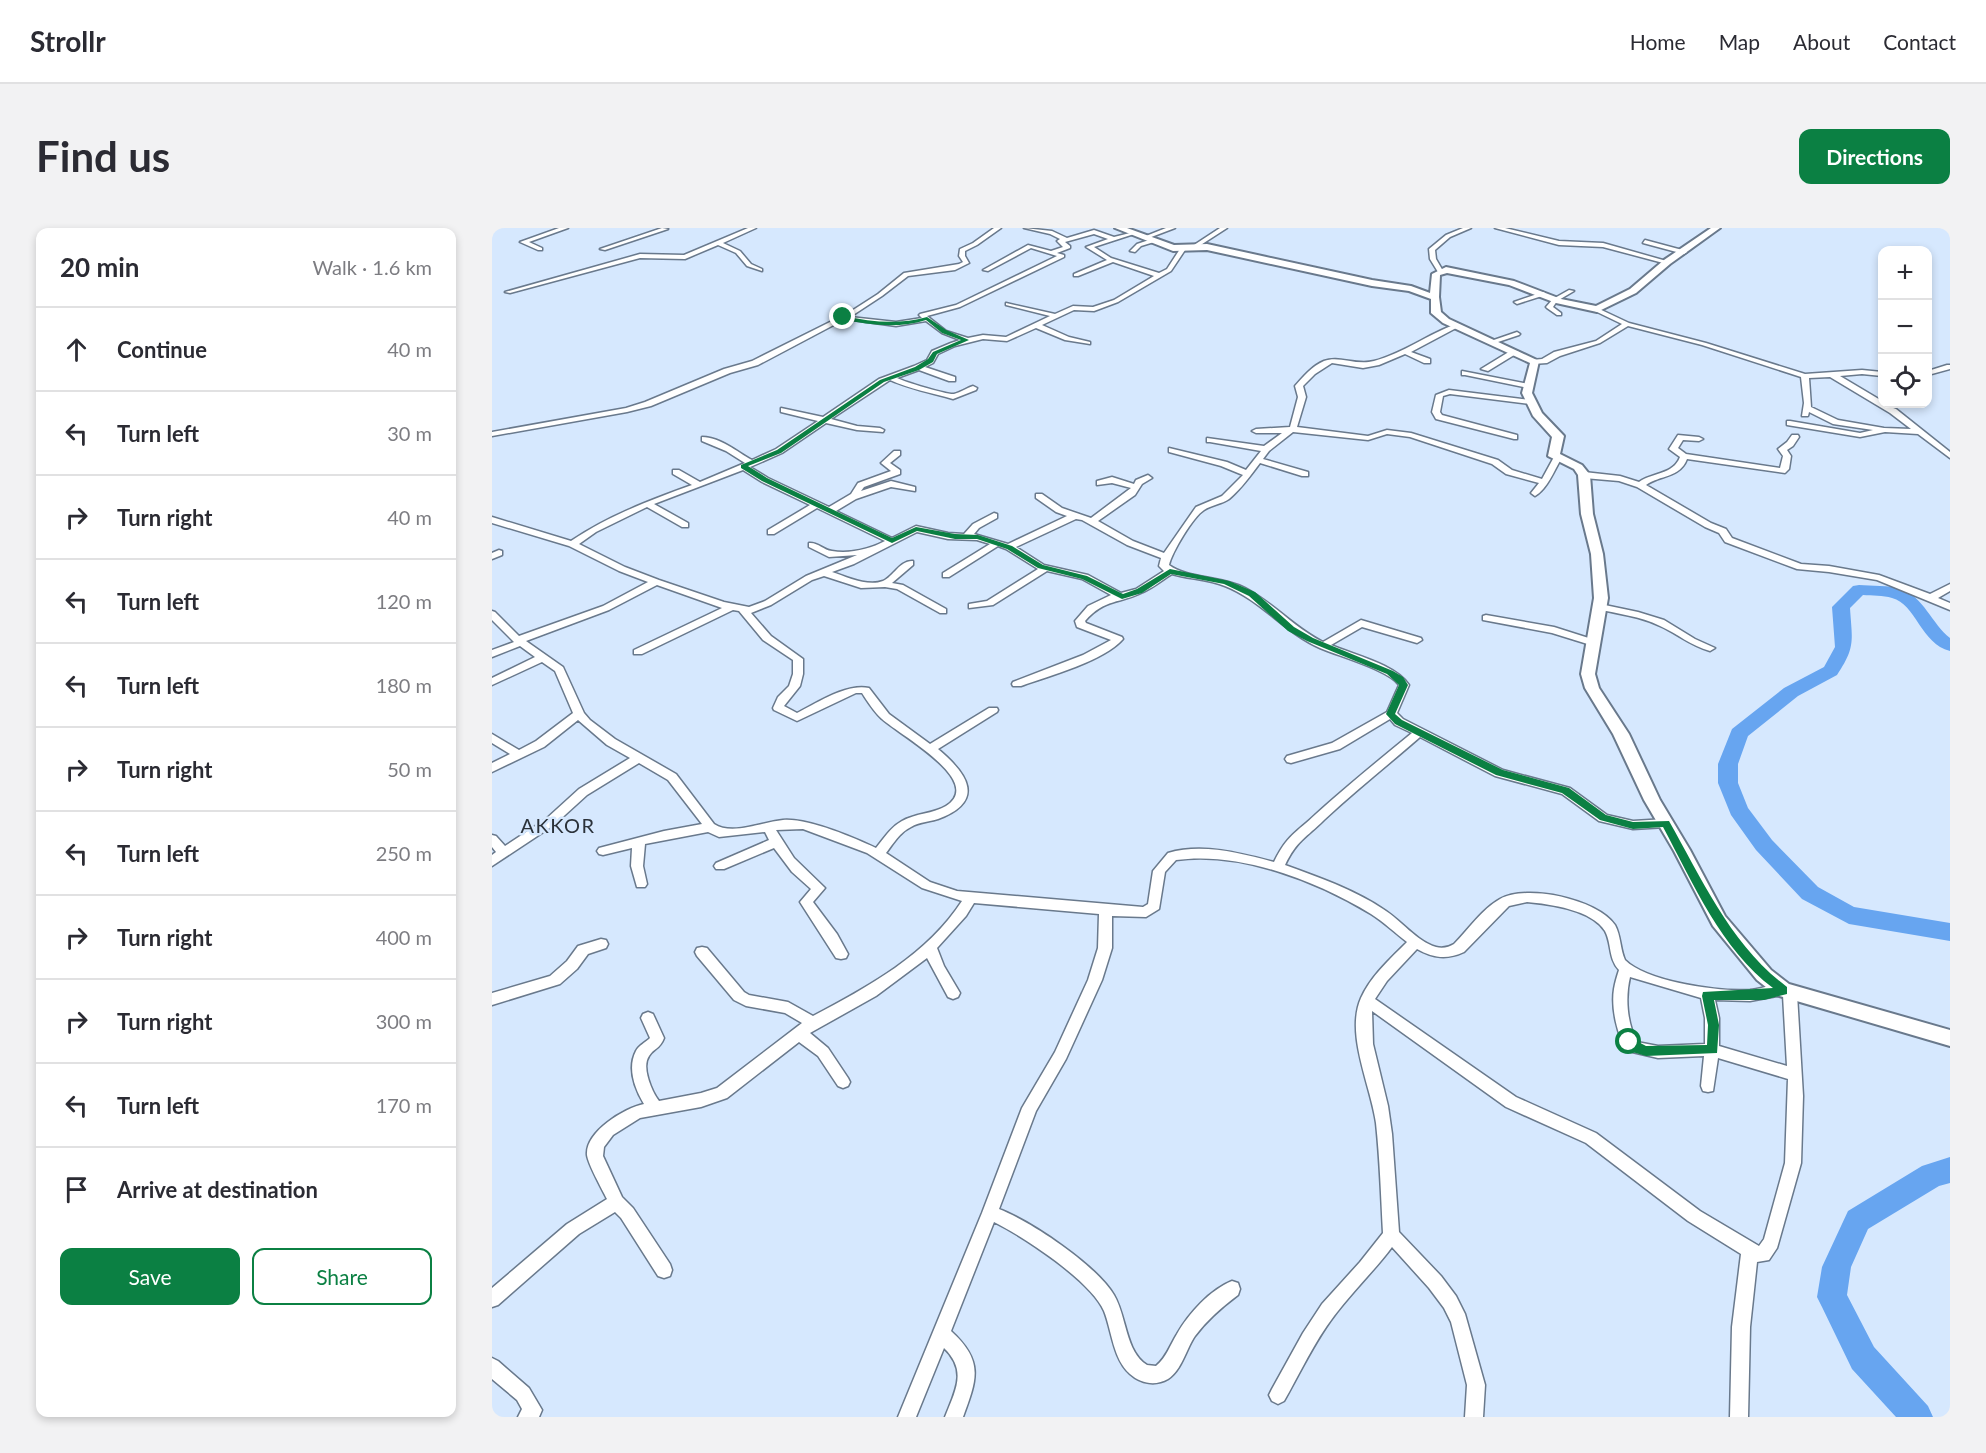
<!DOCTYPE html>
<meta charset="utf-8">
<style>
body{margin:0;font-family:Lato,sans-serif;background:#f2f2f3;color:#2b2b33}
.controls{position:absolute;right:18px;top:18px;display:grid;overflow:hidden;border-radius:12px;box-shadow:0 3px 9px #0003}
.controls button{width:54px;height:54px;display:grid;place-items:center;padding:0;border:0;border-bottom:2px solid #e1e1e2;background:#fff;color:#2b2b33;font:30px sans-serif}
.stop{position:absolute;width:18px;height:18px;margin:-14px;border:4px solid #0b8043;border-radius:50%;background:#fff}
.stop.end{background:#0b8043;border-color:#fff;box-shadow:0 2px 6px #0008}
.list{margin:0;padding:0;list-style:none}
h2{display:flex;justify-content:space-between;align-items:center;height:78px;margin:0;padding:0 24px;font-size:26px}
h2 small{font-size:20px;font-weight:400;color:#7c7c81}
.list li{display:grid;grid-template-columns:39px 1fr auto;gap:18px;align-items:center;box-sizing:border-box;height:84px;padding:0 24px;border-top:2px solid #e1e1e2}
.list b{display:block;font-size:22px;white-space:nowrap}
.list em{font-size:20px;font-style:normal;color:#7c7c81}
.actions{display:flex;gap:12px;padding:18px 24px}
.actions a{flex:1;padding:14px 0;border:2px solid #0b8043;border-radius:12px;text-align:center;font-size:21px;color:#0b8043}
.actions .main{background:#0b8043;color:#fff}
.icon{flex:none;width:33px;height:33px;fill:none;stroke:currentColor;stroke-width:2;stroke-linecap:round;stroke-linejoin:round}
.map{position:relative;flex:none;width:1458px;height:1189px;overflow:hidden;border-radius:12px}
header{display:flex;align-items:center;gap:36px;box-sizing:border-box;height:84px;padding:0 30px;background:#fff;border-bottom:2px solid #e1e1e2}
header strong{font-size:28px}
nav{display:flex;gap:33px;margin-inline-start:auto;font-size:21px}
.intro{display:flex;align-items:center;justify-content:space-between;box-sizing:border-box;height:144px;padding:0 36px}
h1{margin:0;font-size:42px}
.button{padding:15px 27px;border-radius:12px;background:#0b8043;color:#fff;font-size:21px;font-weight:700}
main{display:flex;gap:36px;padding:0 36px}
aside{flex:1;background:#fff;border-radius:12px;box-shadow:0 3px 9px #0003}
.map>svg:first-child{display:block}
.lines{fill:none;stroke-linecap:round;stroke-linejoin:round}
.river{fill:#67a5f0;fill-rule:evenodd}
.street-casing{stroke:#69798c;stroke-width:3}
.secondary-casing{stroke:#69798c;stroke-width:4}
.street{fill:#fff;fill-rule:evenodd}
.secondary{fill:#fff;fill-rule:evenodd}
.route{fill:#0b8043}
.labels{text-anchor:middle;dominant-baseline:central;stroke-width:5;stroke-linejoin:round;paint-order:stroke}
.quarter-label{font-size:20px;letter-spacing:1.5px;fill:#2b323a;stroke:#d6e8fe}
</style>
<header>
<strong>Strollr</strong>
<nav><a>Home</a><a>Map</a><a>About</a><a>Contact</a></nav>
</header>
<div class="intro"><h1>Find us</h1><a class="button">Directions</a></div>
<main>
<aside>
<h2>20 min<small>Walk · 1.6 km</small></h2>
<ul class="list">
<li><svg class="icon" aria-label="ahead" viewBox="0 0 24 24"><path d="M12 20V5M6 11l6-6 6 6"/></svg><div><b>Continue</b></div><em>40 m</em></li>
<li><svg class="icon" aria-label="left" viewBox="0 0 24 24"><path d="M17 20v-9H6M10 6l-5 5 5 5"/></svg><div><b>Turn left</b></div><em>30 m</em></li>
<li><svg class="icon" aria-label="right" viewBox="0 0 24 24"><path d="M7 20v-9h11M14 6l5 5-5 5"/></svg><div><b>Turn right</b></div><em>40 m</em></li>
<li><svg class="icon" aria-label="left" viewBox="0 0 24 24"><path d="M17 20v-9H6M10 6l-5 5 5 5"/></svg><div><b>Turn left</b></div><em>120 m</em></li>
<li><svg class="icon" aria-label="left" viewBox="0 0 24 24"><path d="M17 20v-9H6M10 6l-5 5 5 5"/></svg><div><b>Turn left</b></div><em>180 m</em></li>
<li><svg class="icon" aria-label="right" viewBox="0 0 24 24"><path d="M7 20v-9h11M14 6l5 5-5 5"/></svg><div><b>Turn right</b></div><em>50 m</em></li>
<li><svg class="icon" aria-label="left" viewBox="0 0 24 24"><path d="M17 20v-9H6M10 6l-5 5 5 5"/></svg><div><b>Turn left</b></div><em>250 m</em></li>
<li><svg class="icon" aria-label="right" viewBox="0 0 24 24"><path d="M7 20v-9h11M14 6l5 5-5 5"/></svg><div><b>Turn right</b></div><em>400 m</em></li>
<li><svg class="icon" aria-label="right" viewBox="0 0 24 24"><path d="M7 20v-9h11M14 6l5 5-5 5"/></svg><div><b>Turn right</b></div><em>300 m</em></li>
<li><svg class="icon" aria-label="left" viewBox="0 0 24 24"><path d="M17 20v-9H6M10 6l-5 5 5 5"/></svg><div><b>Turn left</b></div><em>170 m</em></li>
<li><svg class="icon" aria-label="arrive" viewBox="0 0 24 24"><path d="M6 21V4h12l-3 4 3 4H6"/></svg><div><b>Arrive at destination</b></div></li>
</ul>
<div class="actions"><a class="main">Save</a><a>Share</a></div>
</aside>
<div class="map">
<svg width="1458" height="1189" viewBox="0 0 1458 1189">
<rect width="100%" height="100%" fill="#d6e8fe"/>
<g class="lines">
<path class="river" d="M1367,357c13,1 29,0 42,4 22,7 31,35 49,49v13c-29,-7 -34,-47 -58,-53 -9,-3 -20,-2 -29,-3l-13,13c2,32 6,39 -13,67l-39,21 -50,40 -10,28v19l10,25 24,32 46,47 36,20 96,16v18l-101,-17 -47,-25 -46,-49 -25,-35 -13,-32v-19l14,-35 52,-41 40,-21 11,-20 -3,-40 21,-21z
M1458,929v26l-11,3 -71,43 -17,38 -4,28 27,52 54,59 5,11h-37l-44,-48 -30,-62 -5,-10 5,-30 26,-56 74,-45z"/>
<g class="street-casing">
<path id="street" d="M67,0h9l-39,14 13,6v2h-4l-18,-8z
M170,0l6,1 -63,21 -5,-1z
M256,0h8l-33,15 17,8 11,13 11,5v2l-15,-5 -11,-13 -18,-8 -33,14 -45,-1 -130,35 -5,-1 135,-38 44,1z
M502,0h7l-24,17 -12,6v5l4,7 -14,7 -47,6 -26,20 -32,21 46,5 26,-4 -3,-3 1,-1 36,-9 101,-49 -26,-8 -43,23 -5,-1 45,-25 23,6 12,-4 -6,-6 3,-2 -10,-5 -26,-6 28,3 15,7 27,-8 20,7 20,-5v2l-40,13 17,11 48,15 8,-4 13,-20 5,1 -14,21 -53,31 -24,9 -20,-1 -32,15 27,12 21,5v2l-25,-4 -29,-12 -29,13 -24,-2 -28,7 -17,8 -5,9 -8,4 30,10v4h-6l-30,-11 -22,8c8,4 51,17 57,16 7,-2 13,-6 19,-8l4,2 -1,2 -23,9c-21,-6 -43,-10 -63,-19l-59,39 26,7 23,2 4,2 -1,2 -26,-2 -31,-7 -44,30 -32,14 18,11 61,29 22,-13 7,-11 33,-12 -10,-8 13,-12h6v4l-10,8 10,7v4l-36,13 -3,4 30,-10 24,6v4l-24,-4 -35,12 -20,12 56,27 24,-12 32,7 16,1 9,-10 21,-11 3,1v4l-18,10 -5,6 34,10 59,-28 -11,-4 -20,-14v-4h6l20,14 29,10 40,-30 -19,-5 -15,2v-4l15,-4 22,7 2,-4 12,-5 4,3 -10,6 -7,11 -37,26 35,20 31,12 32,-46 26,-11 21,-21 -22,-9 -52,-14v-4l58,14 19,8 15,-19 -51,-9h-3v-4l57,8 18,-13h-26l-4,-2 4,-2 34,-2 8,-30 -3,-11c8,-9 17,-20 29,-25 15,-6 32,5 50,0 30,-8 54,-27 82,-37l2,1v2l-47,25 19,7v4h-6l-19,-9 -26,11 -16,3 -31,-5 -17,11 -12,12 3,11 -9,30 71,9 19,-6 24,3 87,27 14,10 30,9 12,-22 7,2c-7,12 -14,30 -26,37l-4,-3 8,-10 -33,-9 -14,-10 -82,-27 -23,-3 -19,6 -75,-8 -24,19 -6,8 45,13v4h-6l-42,-13c-9,12 -19,26 -31,36 -7,5 -18,6 -25,11 -11,7 -32,42 -35,55 19,14 53,11 76,23 29,15 49,40 78,54l38,-22 60,18 1,2 -5,3 -55,-16 -31,18c23,10 64,19 78,40l-12,28 6,6 100,51 67,18 37,27 26,6 33,-2 6,4 -6,4 -33,2 -34,-8 -37,-27 -67,-18 -75,-39c-32,28 -65,54 -96,83 -18,18 -27,20 -39,45 33,12 68,24 98,44 18,11 33,32 53,38 7,2 13,0 18,-3 14,-14 28,-35 46,-45 27,-15 97,0 115,26 6,11 5,24 10,35 22,22 95,32 125,30 11,-1 23,-6 33,-5 5,0 11,5 14,9l6,102 -2,67 -24,85 -8,12 -12,2 -7,65 -2,90h-18l2,-90 9,-73 -53,-33 -102,-78 -80,-36 -134,-96 1,33 15,62 4,28 7,98 42,44 15,20 9,18 20,71 -2,32h-18l2,-32 -16,-63 -7,-14 -15,-20 -37,-41c-18,24 -40,45 -58,69 -20,26 -34,57 -50,85l-6,3 -6,-3 -3,-6 3,-6 31,-56 19,-29 38,-42 23,-29c-2,-37 -3,-73 -7,-110 -5,-37 -31,-89 -15,-125 10,-22 29,-39 46,-56 -12,-9 -23,-20 -36,-28 -54,-33 -131,-63 -195,-54l-11,12 -6,37 -13,8 -34,-1v32l-10,32 -36,79 -30,52 -37,98c33,13 97,56 115,86 13,22 11,56 33,70l9,1c11,-9 14,-21 21,-32 12,-21 33,-44 55,-53l6,2 2,6 -2,6c-16,12 -31,25 -43,41 -9,13 -13,34 -27,43 -12,7 -27,5 -38,-5 -17,-15 -18,-43 -26,-63 -13,-30 -80,-74 -110,-89l-43,109c33,30 26,48 12,86h-18c10,-26 23,-46 -1,-69l-28,69h-18l84,-204 40,-105 33,-56 33,-72 10,-32 1,-34 -125,-11 -8,13 -29,32 7,18 16,27 -2,4 -5,2 -5,-2 -21,-39 -51,38 -66,37 18,15 20,30 2,4 -2,4 -5,2 -5,-2 -20,-30 -19,-14 -72,56 -26,9 -61,11 -27,17 -9,12 -1,9 19,41 11,11 37,56 2,6 -2,6 -6,2 -6,-2 -37,-58 -6,-6 -36,22 -81,71 -6,2v-19l75,-64 40,-25c-5,-10 -19,-35 -20,-44 -2,-23 37,-47 57,-51 -9,-15 -17,-36 -8,-53 2,-5 10,-9 14,-13l-9,-20 2,-4 5,-2 5,2 11,24c-4,11 -10,10 -15,18 -8,11 3,36 10,45l42,-8 16,-5 85,-65 -17,-10 -39,-7 -12,-6 -37,-44 -2,-4 2,-4 5,-1 5,1 37,44 5,3 39,7 25,14c55,-29 114,-61 149,-115l-40,-13 -55,-35 -64,-24 -27,1 18,28 31,30 -12,14 24,32 11,20 -2,4 -5,1 -5,-1 -36,-56 11,-13 -19,-17 -18,-24 -50,21h-8l-2,-3 2,-3 53,-23 -4,-8 -46,5 -11,-5 -63,12 -2,22 4,18 -2,3h-8l-6,-21 1,-18 -29,7 -4,-1 -2,-3 2,-3 65,-17 38,-7 -34,-44 -29,-17 -52,32 -33,30 -62,41v-11l4,-3 -4,-5v-12l4,1 9,10 41,-27 33,-30 51,-31 -23,-13 -29,-25 -34,27 -52,25v-9l18,-9 -18,-11v-9l27,16 17,-9 37,-28 -18,-42 -13,-9 -50,23v-7l43,-21 -15,-11 -28,11v-7l22,-8 -22,-22v-9l3,1 24,24 84,-30 45,-24 -29,-11 -50,-25 -77,-23v-6l79,24c37,-25 79,-41 121,-56l-19,-11v-4h6l21,12 45,-19 -19,-12 -24,-10v-4c18,0 35,15 50,23l24,-11 42,-28 -37,-9v-4l42,9 56,-38 35,-13 13,-6 5,-9 19,-8 9,-3 -18,-7 -16,-12 -30,5 -51,-7 -87,46 -28,8 -79,33 -24,6 -135,24v-4l134,-24 19,-6 79,-33 28,-8 98,-49 28,-18 26,-21 55,-9 4,-2 -4,-6 1,-7 13,-6zM602,6l14,5 -22,8 21,13 -33,14v2h4l35,-14 41,14 -40,24 -21,7 -20,-1 -18,8 -49,-11v2l44,11 -44,21 -23,-2 -15,3 -22,-7 -19,-15 33,-9 104,-50v-2l-7,-2 13,-5v-2l-5,-4zM251,242l19,12 48,23 -42,25v4h6l43,-26 68,33c-15,8 -35,13 -53,10 -9,-1 -14,-9 -23,-8v4l20,10 28,-2 -51,21 -41,25 -16,6 -25,-5 -65,-22 -34,-13 -46,-23 17,-12 51,-25 35,20h6v-4l-34,-19zM584,291l6,1 45,25 34,13 -2,8 5,5 -28,18 -15,4 -33,-18 -44,-10 -28,-18zM425,304l31,7 29,1 13,4 -47,29v4h6l49,-31 8,3 32,20 -51,32 -18,3v4l24,-3 54,-34 35,8 29,16 -23,11 -13,15 2,6 34,13 -28,15 -70,27 -1,2 1,2h8c28,-10 83,-25 102,-47l-1,-2 -36,-14 -1,-2c20,-23 35,-17 58,-29 10,-4 19,-12 29,-18 17,5 36,5 53,12 36,14 60,47 95,62 18,8 69,22 79,37l-12,27 -55,31 -45,13 -2,3 2,3 4,1 49,-14 50,-30 5,6 17,8c-33,27 -65,53 -96,81 -20,19 -29,21 -42,48 -34,-9 -72,-19 -106,-9l-15,18 -5,33 -5,3 -186,-16 -27,-9 -44,-29c7,-9 14,-21 25,-26 8,-5 18,-5 27,-8 48,-18 30,-45 0,-70l59,-37 1,-2 -1,-2h-8l-59,36 -41,-30 -20,-26c-22,-5 -52,15 -72,25l-13,-7 16,-20 3,-12v-15l-32,-23 -20,-23 20,-8 41,-25 12,-4 37,12 24,-1 12,2 43,24h6v-4l-43,-24 -11,-2 21,-18v-4c-13,-1 -19,15 -30,20 -15,6 -36,-4 -51,-9l22,-8zM165,357l65,23 -88,42v4h8l91,-44 6,1 24,29 30,20v14l-4,12 -11,11 -5,11 1,2 23,11 59,-28h6c6,9 12,19 20,26 16,15 104,62 64,87 -13,8 -30,7 -44,15 -11,6 -18,17 -26,27 -24,-11 -68,-30 -93,-28 -21,2 -51,16 -69,4l-38,-50 -61,-35 -25,-19 -6,-7 -21,-46 -37,-26 83,-31zM1035,674c23,2 65,8 78,29 7,13 3,27 14,39 -2,6 -4,13 -5,19 -3,18 3,48 14,62l30,7 46,-2 -3,30 2,5 5,1 5,-1 5,-33 70,21 -3,84 -21,76 -5,7 -59,-35 -104,-78 -80,-36 -141,-98 12,-18 30,-32c16,9 30,11 47,3l45,-46zM1138,749l71,21 4,20v26l-47,2 -21,-4c-10,-19 -12,-44 -7,-65zM1291,767l4,71 -68,-20v-28l-4,-18 35,1z
M674,0h9l-29,11 -5,-1z
M728,0h7l-31,20 -5,-1z
M971,0h8l-21,9 -15,13 1,9 7,12 -5,1 -8,-13 -1,-10 17,-14z
M1003,0h10l54,13 44,2 67,19 -3,2 -64,-17 -44,-2z
M660,11l2,3 -13,4 -6,6 -5,-1 7,-7z
M1153,12l41,11 1,1 -3,2 -41,-11z
M1077,62l5,1 -17,10 -4,6 8,6v2h-4l-10,-7 -1,-1 7,-8z
M1051,64l2,1v2l-28,9 -3,-2z
M1103,79l34,16 77,20 99,31 57,-4 20,2v4l-20,-2 -22,2 42,25v3l14,5 54,43v6l-32,-24 -33,-2 -25,5 -73,-12v-4h3l70,12 13,-3 -40,-6 -24,-12 -1,4h-6l2,-13 -3,-26 -99,-32 -74,-19 -28,17 -40,13 -13,7 -15,1v-4l10,-1 12,-7 42,-11 26,-17 -29,-14 -1,-1zM1338,149l60,36 21,16 -27,-1 -46,-8 -27,-13 -2,-29z
M1025,104l3,2 -1,1 -27,9 -4,-2z
M1020,122l7,2 -31,19 -7,-2z
M1455,137h3v4l-22,6v-4z
M970,143l66,13 4,2 -4,2 -63,-13h-3z
M957,162l82,10 4,2 -4,2 -81,-10 -7,2 -3,16 2,3 75,20v4h-3l-78,-20 -4,-7 4,-17z
M1186,207l21,2 4,2 -4,2 -16,-1 -5,8 8,6 94,14 3,-12 -5,-7 9,-7 5,-7h6l1,2 -6,9 -6,4 4,6 -2,13 -4,4 -98,-14c-7,19 -27,16 -41,26l65,38 15,6 6,9 69,26 28,2 50,9 51,19 20,-10v7l-12,7 12,5v7l-73,-30 -48,-8 -32,-3 -72,-27 -6,-9 -14,-6 -68,-40 -18,-6 -35,-3 -4,-3 4,-3 36,4 19,6c14,-10 34,-7 41,-25l-11,-8z
M7,322l3,1v4l-10,4v-6z
M1108,376l38,8 26,8 31,19 20,9 -5,3c-19,-5 -32,-17 -50,-25 -20,-10 -42,-12 -63,-17v-4z
M994,387l68,12 44,14 1,2 -5,3 -42,-13 -69,-13v-4z
M109,711l5,1 2,4 -2,4 -18,6 -11,15 -17,15 -68,21v-12l58,-17 17,-15 11,-15z
M0,1130l6,3 31,27 13,22 -3,7h-21l4,-8 -5,-9 -25,-21z"/>
</g>
<g class="secondary-casing">
<path id="secondary" d="M623,0h12l47,17 33,-1 165,36 39,6 19,7 2,-19 14,-7 68,14 47,18 35,7 34,-17 34,-29 47,-32h9l-50,36 -34,29 -39,19 -41,-9 -47,-18 -62,-12 -7,2 -1,22 2,15 8,7 90,42 -7,32 10,20 22,23 -4,18 22,11 8,10 3,39 10,40 5,44 -13,76 4,14 30,46 31,66 30,50 35,66 46,54 18,14 161,46v16l-174,-51 -19,-15 -44,-54 -39,-75 -30,-51 -31,-66 -28,-46 -4,-14 13,-76 -3,-44 -10,-40 -3,-39 -4,-6 -26,-13 4,-19 -19,-21 -11,-23 8,-30 -87,-40 -12,-10v-14l-22,-8 -37,-5 -165,-36 -34,1z"/>
</g>
<use href="#street" class="street"/>
<use href="#secondary" class="secondary"/>
</g>
<path class="route" d="M351,88c29,6 56,9 84,1l19,13 23,10 -32,14 -4,8 -14,8 -35,12 -103,71 -33,13 19,12 125,60 24,-11 39,7 23,1 34,11 31,19 44,11 36,18 14,-5 33,-20 59,12 26,11 39,35 19,11 80,33 10,6 5,8 -13,29 7,6 101,50 66,18 37,27 27,7 36,-1c34,60 62,124 118,166v7l-23,6h-50l5,25 -2,28 -71,3 -17,-5 -6,-9 6,-5 17,9 61,-1 1,-20 -6,-29 1,-4 70,-4c-52,-39 -80,-105 -110,-161l-30,2 -33,-9 -38,-27 -66,-18 -101,-51 -9,-10 13,-29 -12,-11 -80,-33 -19,-10 -39,-35 -25,-12 -53,-10 -29,19 -20,6 -40,-20 -44,-11 -31,-19 -30,-10h-22l-38,-8 -25,12 -130,-62 -21,-13v-3l36,-15 103,-70 35,-13 13,-8 5,-7 28,-12 -19,-7 -16,-13c-28,9 -56,5 -85,-1z"/>
<g class="labels">
<g class="quarter-label">
<text x="66" y="597">AKKOR</text>
</g>
</g>
</svg>
<div class="controls">
<button>+</button>
<button>−</button>
<button><svg class="icon" aria-label="locate" viewBox="0 0 24 24"><circle cx="12" cy="12" r="6"/><path d="M12 2v4M12 18v4M2 12h4M18 12h4"/></svg></button>
</div>
<div class="stop" style="left:1137px;top:814px"></div>
<div class="stop end" style="left:351px;top:89px"></div>
</div>
</main>
